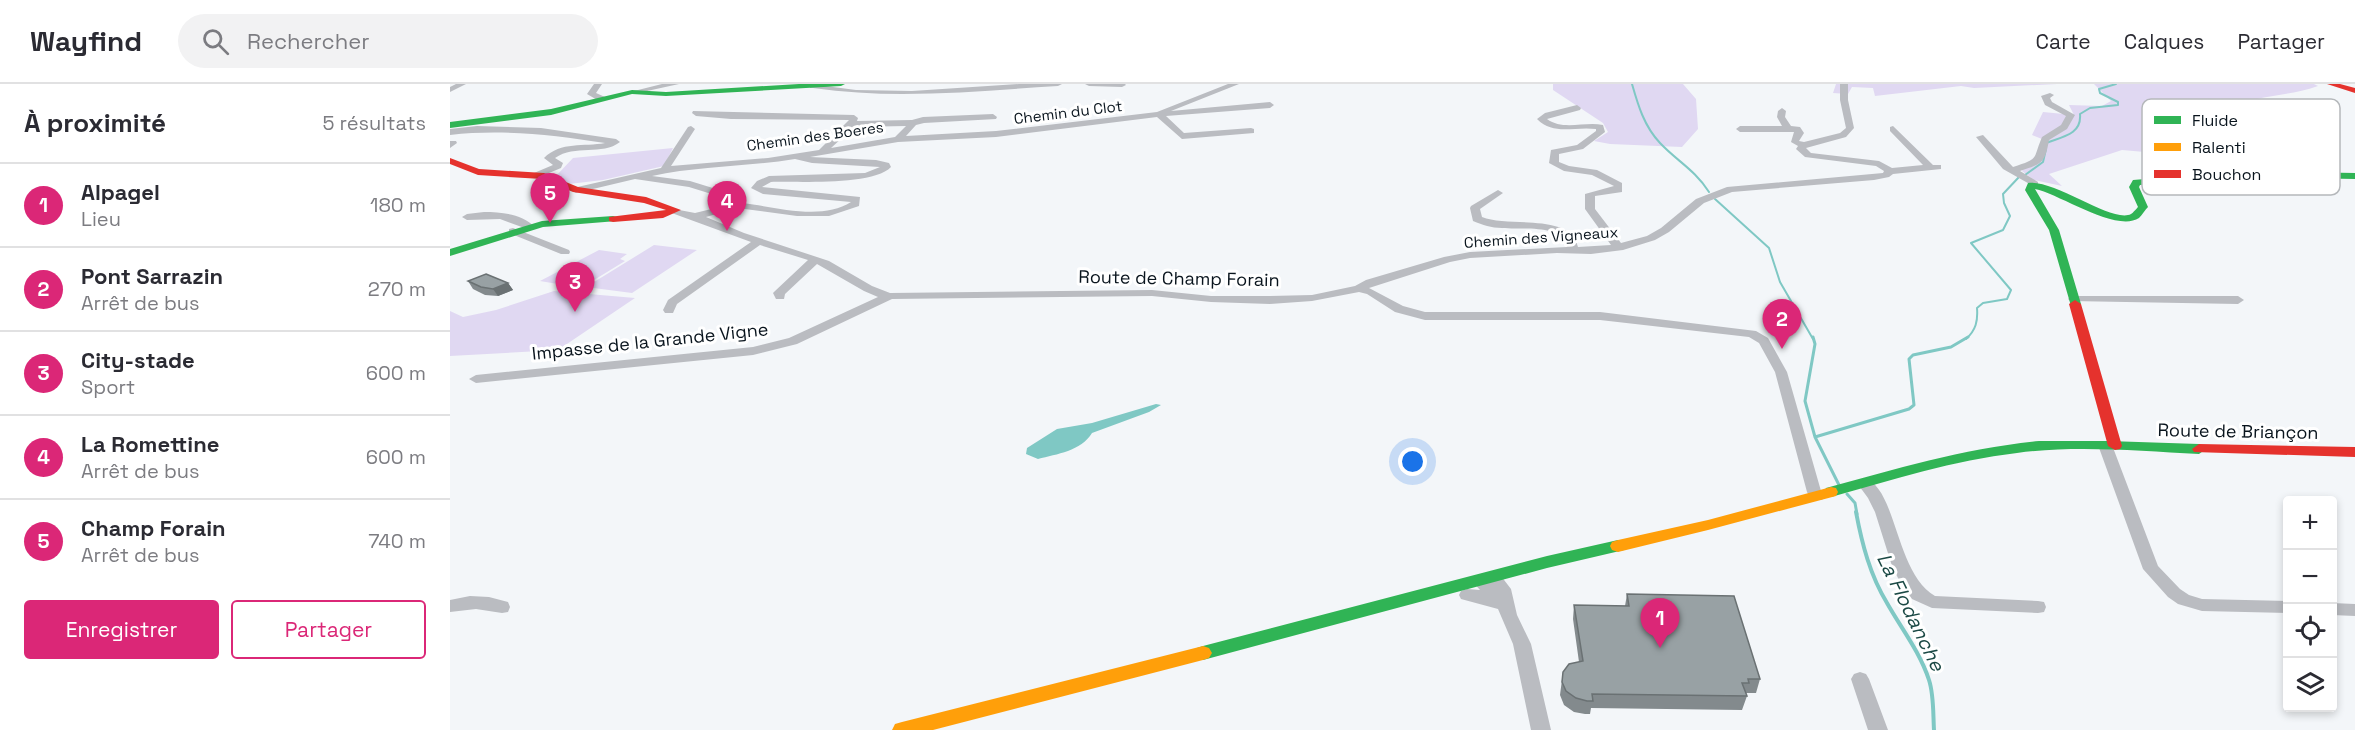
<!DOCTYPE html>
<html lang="fr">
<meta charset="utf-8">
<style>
body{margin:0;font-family:"Space Grotesk",sans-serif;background:#f2f2f3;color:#2b2b33}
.controls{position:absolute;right:18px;bottom:18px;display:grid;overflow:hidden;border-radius:6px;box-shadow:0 3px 9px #0003}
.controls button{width:54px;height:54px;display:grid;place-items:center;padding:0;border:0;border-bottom:2px solid #e1e1e2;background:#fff;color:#2b2b33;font:30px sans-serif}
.you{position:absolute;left:963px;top:378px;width:21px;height:21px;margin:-15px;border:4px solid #fff;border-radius:50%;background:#1a73e8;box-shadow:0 0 0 9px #1a73e833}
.badge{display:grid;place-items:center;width:39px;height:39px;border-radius:50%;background:#db2777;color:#fff;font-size:20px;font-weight:700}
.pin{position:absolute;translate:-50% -50px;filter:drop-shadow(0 2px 3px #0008)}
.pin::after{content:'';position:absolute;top:32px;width:21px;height:18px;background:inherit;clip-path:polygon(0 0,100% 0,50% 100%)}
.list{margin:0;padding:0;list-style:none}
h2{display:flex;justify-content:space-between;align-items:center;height:78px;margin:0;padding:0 24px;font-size:26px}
h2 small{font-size:20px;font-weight:400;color:#7c7c81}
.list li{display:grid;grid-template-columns:39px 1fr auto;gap:18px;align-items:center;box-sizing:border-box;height:84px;padding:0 24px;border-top:2px solid #e1e1e2}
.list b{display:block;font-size:22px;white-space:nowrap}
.list p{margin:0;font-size:20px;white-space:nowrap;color:#7c7c81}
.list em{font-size:20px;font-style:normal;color:#7c7c81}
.actions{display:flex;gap:12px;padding:18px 24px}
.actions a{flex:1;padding:14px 0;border:2px solid #db2777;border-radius:6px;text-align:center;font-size:21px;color:#db2777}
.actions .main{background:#db2777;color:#fff}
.icon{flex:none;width:33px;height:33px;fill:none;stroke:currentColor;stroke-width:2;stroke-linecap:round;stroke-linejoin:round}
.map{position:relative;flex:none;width:1905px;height:646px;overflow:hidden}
header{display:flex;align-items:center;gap:36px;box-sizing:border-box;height:84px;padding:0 30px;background:#fff;border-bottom:2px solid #e1e1e2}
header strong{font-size:28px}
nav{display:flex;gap:33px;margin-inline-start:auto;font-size:21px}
.search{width:420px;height:54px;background:#f2f2f3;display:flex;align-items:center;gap:15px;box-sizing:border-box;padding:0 21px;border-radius:33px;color:#7c7c81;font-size:22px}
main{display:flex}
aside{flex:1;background:#fff}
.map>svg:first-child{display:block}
.green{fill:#e0d8f2}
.water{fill:#7fc8c4}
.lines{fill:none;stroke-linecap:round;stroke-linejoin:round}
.stream-far2{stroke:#7fc8c4;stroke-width:2}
.stream-far1{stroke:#7fc8c4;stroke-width:3}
.stream{stroke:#7fc8c4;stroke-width:4}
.street{fill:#babcc1;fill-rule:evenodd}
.fast{fill:#30b455;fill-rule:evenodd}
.slow{fill:#ff9f0a;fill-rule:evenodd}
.jam{fill:#e5322d;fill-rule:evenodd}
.wall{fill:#838a8d}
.shaded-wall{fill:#6a7173}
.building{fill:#98a1a4;stroke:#6a7173;stroke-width:1.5}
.labels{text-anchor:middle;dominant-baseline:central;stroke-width:6;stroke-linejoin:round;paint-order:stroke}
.far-street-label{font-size:15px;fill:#09141d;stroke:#fff}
.street-label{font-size:18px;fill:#09141d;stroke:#fff}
.water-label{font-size:20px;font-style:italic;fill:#1b4945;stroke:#fff}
.key{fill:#fff;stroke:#b5b8bb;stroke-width:1.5}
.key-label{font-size:16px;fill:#09141d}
</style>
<header>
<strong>Wayfind</strong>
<div class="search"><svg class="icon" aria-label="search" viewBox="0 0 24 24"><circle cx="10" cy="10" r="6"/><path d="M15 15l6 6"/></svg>Rechercher</div>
<nav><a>Carte</a><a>Calques</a><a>Partager</a></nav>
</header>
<main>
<aside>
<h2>À proximité<small>5 résultats</small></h2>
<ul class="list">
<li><span class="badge">1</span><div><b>Alpagel</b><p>Lieu</p></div><em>180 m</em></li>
<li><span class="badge">2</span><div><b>Pont Sarrazin</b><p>Arrêt de bus</p></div><em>270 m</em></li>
<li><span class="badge">3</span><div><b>City-stade</b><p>Sport</p></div><em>600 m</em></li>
<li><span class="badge">4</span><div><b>La Romettine</b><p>Arrêt de bus</p></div><em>600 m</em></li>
<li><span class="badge">5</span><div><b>Champ Forain</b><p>Arrêt de bus</p></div><em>740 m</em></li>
</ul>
<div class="actions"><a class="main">Enregistrer</a><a>Partager</a></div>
</aside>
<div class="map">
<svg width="1905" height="646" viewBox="0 0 1905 646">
<rect width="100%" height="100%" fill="#f3f6f9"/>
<path class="green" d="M1103,0h130l13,15 2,30 -16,18 -72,-3 -16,-3 14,-9 -5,-9 -50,-33z
M1386,0h221l-83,4 -13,-2 -86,10 -2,-8 -21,-1 -4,7 -15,-1z
M1644,0h220l4,2c-28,10 -51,8 -79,18l11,13 -63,14 45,18 4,11 -114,-10 -73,24 13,12 -28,-6 -12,-9 5,-8 13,-10 2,-14 -10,-4 11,-23 31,3 -5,-10 33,1 9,-5z
M223,64l-9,18 -61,14 -34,4 -13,-8 17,-18z
M204,161l43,5 -65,43 -46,-6z
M149,166l28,4 -7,5 5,2 -44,27 -41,-7z
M104,207l81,7 -77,52 -108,6v-45l13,6 33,-7z"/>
<path class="water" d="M706,320l5,1 -12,7 -57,21c-11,18 -35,21 -54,26l-12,-5 1,-6 30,-19 35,-6z"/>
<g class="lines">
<path class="stream-far2" d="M1182,0c6,21 12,42 28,59 17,18 35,27 49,49
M1596,59c15,-6 36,-8 34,-29l10,-6 28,-3v-3l-18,-9 -1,-4 17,-5
M1575,91l18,-13 3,-13
M1265,115l54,49 11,34 33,57
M1516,255c10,-9 12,-18 11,-31l6,-5 24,-4 4,-9 -40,-47 32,-13 7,-14 -6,-13 -1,-9 16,-17"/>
<path class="stream-far1" d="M1363,253l2,7 -10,57 10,36 24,48
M1365,353l94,-28 5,-4 -5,-46 4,-4 38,-8 17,-10
M1397,410l8,9 2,11"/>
<path class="stream" d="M1406,428c6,32 14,63 31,91 14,25 33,49 42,77 5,15 4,34 5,50"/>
<path class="street" d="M6,0h10l-16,8v-5z
M144,0h8l-6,9 9,4v4h-6l-12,-7z
M212,0h17l-41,9 -4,-2z
M360,0l46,6 56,1 107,-7h43l-4,2c-82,5 -163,14 -245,2h-3z
M635,0h40l1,1 -4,2 -33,-1z
M778,0h11l-68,27 99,-9 4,3 -4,3 -104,8 18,17 67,-5 3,1v4l-72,6 -25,-22 -161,20 -98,5 -88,15 66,3 13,3 2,4c-18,19 -93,14 -120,15l-9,5 98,10 -1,9 -30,10h-32l-60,-8 -31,9 38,16 85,28 43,25 18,7 262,-3 59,6h59l42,-1 43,-9 11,-6 78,-23 26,-5 97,-5c-5,-24 -47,-17 -65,-19 -11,0 -19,-3 -29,-7l-3,-13 1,-2 27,-16 5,3 -23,16 2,8c26,11 88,-5 96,30l33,-2 -26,-36v-15l29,-8 -22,-11 -28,-4 -15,-8 2,-13 26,-5 19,-14v-2c-22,-3 -42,7 -59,-10l8,-6 32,-8 4,3 -1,2 -33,9c16,12 38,2 56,6l2,7 -22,17 -24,5v8l10,4 28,4 25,13v9l-27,4v13l26,34 26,-7 14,-8 35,-29 31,-12 156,-14 1,-2 -8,-5 -71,-9 -9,-8 2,-3 -7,-4 3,-10h-54l-4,-3 4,-3h42l-5,-9 1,-6 4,-3 4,3 -1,6 6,9 9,1 4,6 -5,8 5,1 36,-9 6,-5 -6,-28v-16h8v16l6,28 -8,9 -40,11 5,5 68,8 13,7 31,-3 -33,-34v-4l3,-1 40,39h8v4l-48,5 -4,3 -15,3 -142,12 -28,11 -35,29 -14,8 -32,10 -32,4 -34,-1 -87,5 -20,4 -81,26 34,18 22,6h175l156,19 12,7 19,34 34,119 4,5 -3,4h-10l-5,-8 -32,-120 -16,-29 -10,-6 -149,-17h-175l-30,-8 -28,-18 -8,-2 -47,9 -42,3 -59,-2 -59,-6 -260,3 -95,45 -44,11 -277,28 -7,-4 7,-4 277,-28 36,-9 89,-41 -14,-6 -47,-27 -32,30 -1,5h-8l-3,-6 2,-2 33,-31 -48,-15 -83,59 -4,9h-8l-2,-3 5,-10 83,-58 -82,-30 5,-3 21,4 33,-8 6,-4 -45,-14 -54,-8 -59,14 -5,-3 2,-2 88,-20 27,-41 3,-1 4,3 -24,37 97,-8 51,-8 30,-30 -118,-1 -35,-3 -4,-3 1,-2 161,4 4,3 -1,3 55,-1 11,-3 70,-3 4,3 -1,2 -72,4 -8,2 -10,11 90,-5 161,-19zM456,42l-11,11 -64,11 23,-21zM345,75l17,4 68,4 -15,6 -96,3 -12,5 -6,7 12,6 88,8c-29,19 -76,5 -108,1l-1,-6 -52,-16 -38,-5c47,-10 95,-9 143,-17z
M1600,9l4,2 -4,3 2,4 23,13 -8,14 -18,11c-4,24 -8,24 -29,31l18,11v4l-3,1 -32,-18 -27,-32 7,-2 30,32c27,-9 19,-6 29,-30l19,-12 5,-9 -21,-11 -4,-9z
M27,42l64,2 75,11 4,3c-18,14 -45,2 -65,16l8,5 -2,5 -24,10 -3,-1v-4l19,-8 -9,-7c17,-17 40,-11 61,-15 -52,-8 -103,-14 -155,-8v-6z
M0,57h6l1,2 -7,5z
M34,128c18,0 38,2 51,15l-5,3 -30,-11 -33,1 -5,-3 5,-3z
M63,144l56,22 1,2 -1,2h-8l-52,-21v-4z
M1624,212h164l6,4 -6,4 -168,-3 -2,-2 2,-2z
M1655,357l7,4 46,121 22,23 9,6 13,4 86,2v12l-86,-2 -24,-7 -10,-7 -25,-28 -45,-124z
M1414,394c33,9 31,95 71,118l103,5 6,1 2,5 -2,5 -6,1 -106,-5 -20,-9 -12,-17 -8,-16 -17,-54 -7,-14 -11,-15z
M1045,490l6,2 10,13 6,26 14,29 20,86h-20l-18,-86 -15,-35 -37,-10 -2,-4 2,-4 6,-2 13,1 -7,-8 2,-4z
M20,512l19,1 19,5 2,5 -2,5 -6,1 -26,-4 -26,3v-12z
M1882,519l23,1v12l-23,-1z
M1410,588l6,2 3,5 19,51h-20l-17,-51 3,-5z"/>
<path class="fast" d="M349,0h46l-4,2 -175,10 -34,-2 -81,21 -101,13v-6l101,-13 81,-19 34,2z
M1792,87l113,2v6l-113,-2 -102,8 -1,2 9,20c-3,3 -6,8 -9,11 -23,15 -79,-24 -104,-29l24,41 22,74 -2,2h-8l-22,-76 -24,-40 3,-7c27,-4 85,41 103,31 2,-1 6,-6 7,-7l-9,-20 4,-7z
M163,132l4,1v4l-74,6 -93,29v-7l92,-28z
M1589,357h69l91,3 7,5 -7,5c-60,-3 -122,-9 -182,-1 -63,7 -125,27 -186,44l-5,-1 -2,-4 2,-4c70,-19 140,-40 213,-47z
M1168,456l6,2 2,4 -2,4 -77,18 -344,92 -6,-2 -3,-5 3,-5 6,-2 344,-90z"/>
<path class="slow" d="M1381,403l5,1 2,4 -2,4 -128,34 -90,22 -6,-2 -2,-4 2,-4 6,-2 90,-20z
M753,562l6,2 3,5 -3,5 -6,2 -270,70h-41l3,-6 7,-2z"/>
<path class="jam" d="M1877,0h13l15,4v5z
M0,74l29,11 65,4 34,14 68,10 35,13 -18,8 -50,4 -4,-1v-4l57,-7 -22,-7 -71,-11 -31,-13 -64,-4 -28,-11z
M1625,216l6,4 41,142 -2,3 -5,1 -7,-4 -39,-142z
M1749,360l156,3v10l-161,-5 -2,-3z"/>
</g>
<path class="wall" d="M18,197l40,2 5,7 -15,6 -13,-1 -12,-6z
M1177,510l133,85 -4,14h-10l1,3 -5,14 -151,-2 -1,6h-5l-11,-2 -10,-7 -4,-10 3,-23 16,-10 -6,-43 1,-14 51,1z"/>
<path class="shaded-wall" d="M58,199l5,7 -15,6 -5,-7z"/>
<path class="building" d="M36,190l22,9 -15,6 -12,-2 -13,-6z
M1177,510l107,2 26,83h-12l1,4h-7l5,13 -155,-2 1,7h-6l-11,-3 -10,-7 -4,-9 1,-10 6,-8 14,-3 -9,-56 55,1z"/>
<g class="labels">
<g class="far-street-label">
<text transform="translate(618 28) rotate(-7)">Chemin du Clot</text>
<text transform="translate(365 52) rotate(-8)">Chemin des Boeres</text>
<text transform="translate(1091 153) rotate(-4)">Chemin des Vigneaux</text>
</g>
<g class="street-label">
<text transform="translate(729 194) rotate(1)">Route de Champ Forain</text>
<text transform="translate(200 257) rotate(-6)">Impasse de la Grande Vigne</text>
<text transform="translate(1788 347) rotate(1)">Route de Briançon</text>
</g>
<g class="water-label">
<text transform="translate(1461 528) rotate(64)">La Flodanche</text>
</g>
</g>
<rect x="1692" y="15" width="198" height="96" rx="9" class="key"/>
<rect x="1704" y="32" width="27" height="8" fill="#30b455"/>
<rect x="1704" y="59" width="27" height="8" fill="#ff9f0a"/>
<rect x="1704" y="86" width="27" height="8" fill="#e5322d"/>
<g class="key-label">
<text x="1742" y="42">Fluide</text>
<text x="1742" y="69">Ralenti</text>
<text x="1742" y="96">Bouchon</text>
</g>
</svg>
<div class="controls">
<button>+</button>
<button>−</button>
<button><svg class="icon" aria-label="locate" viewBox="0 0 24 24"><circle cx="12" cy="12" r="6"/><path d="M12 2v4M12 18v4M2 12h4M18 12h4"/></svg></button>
<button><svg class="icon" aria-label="layers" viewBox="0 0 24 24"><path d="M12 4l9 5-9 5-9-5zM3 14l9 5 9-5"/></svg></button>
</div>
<div class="you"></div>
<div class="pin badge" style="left:1210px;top:564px">1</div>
<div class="pin badge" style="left:1332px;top:265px">2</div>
<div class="pin badge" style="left:125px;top:228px">3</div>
<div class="pin badge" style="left:277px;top:147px">4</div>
<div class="pin badge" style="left:100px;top:139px">5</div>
</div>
</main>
